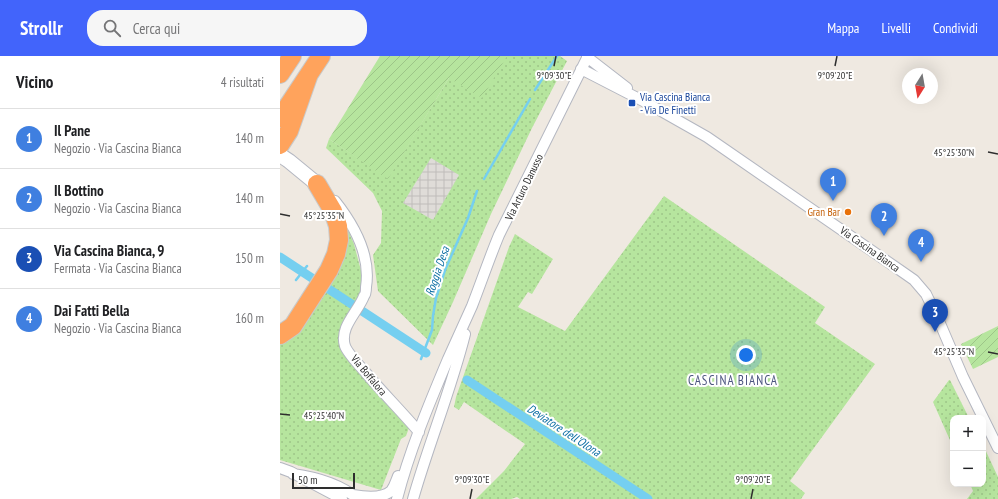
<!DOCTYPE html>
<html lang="it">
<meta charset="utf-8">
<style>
body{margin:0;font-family:"PT Sans Narrow",sans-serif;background:#f6f6f6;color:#202124}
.controls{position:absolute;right:12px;bottom:12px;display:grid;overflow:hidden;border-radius:8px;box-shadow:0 4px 16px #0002}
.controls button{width:36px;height:36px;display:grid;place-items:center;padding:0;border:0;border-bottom:1px solid #e0e0e0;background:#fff;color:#202124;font:20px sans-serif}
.compass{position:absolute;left:622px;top:12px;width:36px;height:36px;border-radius:50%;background:#fff;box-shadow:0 4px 16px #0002;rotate:191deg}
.scale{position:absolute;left:12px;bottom:10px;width:63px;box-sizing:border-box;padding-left:4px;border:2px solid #2e2e2e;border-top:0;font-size:11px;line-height:14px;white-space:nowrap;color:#2e2e2e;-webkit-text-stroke:3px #fff;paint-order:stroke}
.you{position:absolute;left:466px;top:299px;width:14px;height:14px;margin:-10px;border:3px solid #fff;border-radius:50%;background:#1a73e8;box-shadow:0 0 0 6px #1a73e833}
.badge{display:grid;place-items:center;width:26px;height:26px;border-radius:50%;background:#4264fb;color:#fff;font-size:13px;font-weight:700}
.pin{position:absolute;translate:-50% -33px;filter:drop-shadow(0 1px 2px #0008)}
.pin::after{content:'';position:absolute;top:21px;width:14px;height:12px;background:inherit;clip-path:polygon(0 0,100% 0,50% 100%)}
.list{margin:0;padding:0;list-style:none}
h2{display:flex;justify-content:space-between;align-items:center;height:52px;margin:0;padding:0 16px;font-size:17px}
h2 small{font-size:13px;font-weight:400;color:#757577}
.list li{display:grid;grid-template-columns:26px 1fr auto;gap:12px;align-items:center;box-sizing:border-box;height:60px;padding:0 16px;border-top:1px solid #e0e0e0}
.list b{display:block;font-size:15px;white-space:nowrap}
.list p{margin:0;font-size:13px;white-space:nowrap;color:#757577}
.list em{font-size:13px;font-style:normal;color:#757577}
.icon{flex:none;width:22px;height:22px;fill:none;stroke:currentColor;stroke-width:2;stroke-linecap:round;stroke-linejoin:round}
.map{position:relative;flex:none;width:718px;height:443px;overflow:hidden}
header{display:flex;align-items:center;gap:24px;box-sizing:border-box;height:56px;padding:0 20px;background:#4264fb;color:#fff}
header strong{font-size:19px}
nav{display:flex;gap:22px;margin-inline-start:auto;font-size:14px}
.search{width:280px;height:36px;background:#f6f6f6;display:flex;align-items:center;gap:10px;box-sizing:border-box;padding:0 14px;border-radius:16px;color:#757577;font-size:15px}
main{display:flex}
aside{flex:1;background:#fff}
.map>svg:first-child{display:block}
.grass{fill:url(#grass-dots)}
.garden{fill:url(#garden-furrows)}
.plaza{fill:url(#plaza-grid)}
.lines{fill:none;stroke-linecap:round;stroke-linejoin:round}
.stream{stroke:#75cff0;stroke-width:2.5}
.canal{stroke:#75cff0;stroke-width:9}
.street-casing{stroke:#b4b7c1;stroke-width:12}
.secondary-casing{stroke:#b4b7c1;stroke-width:16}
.highway-casing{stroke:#c9c9c9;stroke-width:20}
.street{stroke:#fff;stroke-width:10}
.secondary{stroke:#fff;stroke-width:14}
.highway{stroke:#ffa35c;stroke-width:18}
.ticks{fill:none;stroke:#2e2e2e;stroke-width:1.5}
.transit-dot{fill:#1a4fb4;stroke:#fff;stroke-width:1.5}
.food-dot{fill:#e8710a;stroke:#fff;stroke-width:1.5}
.labels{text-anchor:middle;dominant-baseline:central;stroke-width:4;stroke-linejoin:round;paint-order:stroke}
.transit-label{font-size:11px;fill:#164399;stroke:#fff;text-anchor:start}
.street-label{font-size:11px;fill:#2e2e2e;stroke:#fff}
.food-label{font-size:11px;fill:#c56008;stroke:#fff;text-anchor:end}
.water-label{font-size:12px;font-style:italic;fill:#0d6fa3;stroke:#fff}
.quarter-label{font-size:13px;letter-spacing:1px;fill:#4d5680;stroke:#fff}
.ticks-label{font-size:10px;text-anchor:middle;fill:#2e2e2e;stroke:#fff;stroke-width:4;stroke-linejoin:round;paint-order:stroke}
</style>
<header>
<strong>Strollr</strong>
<div class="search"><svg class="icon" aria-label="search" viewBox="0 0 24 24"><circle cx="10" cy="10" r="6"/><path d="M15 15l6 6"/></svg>Cerca qui</div>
<nav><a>Mappa</a><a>Livelli</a><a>Condividi</a></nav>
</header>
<main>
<aside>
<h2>Vicino<small>4 risultati</small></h2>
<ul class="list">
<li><span class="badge" style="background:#3f7fe0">1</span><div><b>Il Pane</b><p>Negozio · Via Cascina Bianca</p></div><em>140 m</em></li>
<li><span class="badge" style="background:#3f7fe0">2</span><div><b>Il Bottino</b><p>Negozio · Via Cascina Bianca</p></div><em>140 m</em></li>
<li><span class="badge" style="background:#1a4fb4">3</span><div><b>Via Cascina Bianca, 9</b><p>Fermata · Via Cascina Bianca</p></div><em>150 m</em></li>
<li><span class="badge" style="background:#3f7fe0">4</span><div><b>Dai Fatti Bella</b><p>Negozio · Via Cascina Bianca</p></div><em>160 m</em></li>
</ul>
</aside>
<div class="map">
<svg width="718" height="443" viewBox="0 0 718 443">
<defs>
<pattern id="grass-dots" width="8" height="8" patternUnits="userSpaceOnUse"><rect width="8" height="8" fill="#b6e59e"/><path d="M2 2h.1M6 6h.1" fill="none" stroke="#9dc588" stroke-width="1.8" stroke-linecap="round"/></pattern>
<pattern id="garden-furrows" width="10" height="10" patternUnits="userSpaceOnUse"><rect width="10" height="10" fill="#b6e59e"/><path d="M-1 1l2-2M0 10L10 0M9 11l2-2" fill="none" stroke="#9dc588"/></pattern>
<pattern id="plaza-grid" width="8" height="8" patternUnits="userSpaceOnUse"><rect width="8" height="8" fill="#dfdcd8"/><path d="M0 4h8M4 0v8" fill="none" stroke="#c0bdba"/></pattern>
</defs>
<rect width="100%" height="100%" fill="#efe9e1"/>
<path class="grass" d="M227,0h53l7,5 -35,67 -41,86 -38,88 -20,43 -55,-54 -5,-36 8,-12 1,-32 -9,-18 -47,-45 3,-9 59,39 61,-100z
M384,140l161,111 -10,16 60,41 -85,117 15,12 -4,6h-281l-3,-2 -6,2h-35l28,-28 21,-27 -61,-42 -5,8 -5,-3 2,-10 53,-150 6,-13 38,25 -21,35 -4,-2 -10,15 47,24z
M68,174l6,14 10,38 -20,69 29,37 37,37 -4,11 -5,3 -20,51 -101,-30v-119l67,-94z
M669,324h1l19,38h-16v29l-20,-45z
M703,389l15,32v22h-31l6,-8 -3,-7h13z"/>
<path class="garden" d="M100,0h127l-25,42 -33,-20 -61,101 -59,-40z
M718,270v31l-25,12 -12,-25z"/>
<path class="plaza" d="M151,102l28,17 -26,45 -30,-17z"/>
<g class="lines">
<path class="stream" d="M255,34l22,-34
M204,123l46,-80
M16,224l11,-14
M141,303l11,-29 1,-14 3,-18 9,-28 23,-52 9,-27"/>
<path class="canal" d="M0,201l146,96
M187,324l181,119"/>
<g class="street-casing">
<path id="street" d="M307,1l40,31
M301,13l66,34 60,34 197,136 10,7 12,14 13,27 24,56 35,71
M55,145c19,24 36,55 31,86 0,3 0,7 -2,9 -6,16 -25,31 -19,50 3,8 15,20 21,27 17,20 36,39 53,59
M0,412l11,4 51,27
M13,418c22,3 47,10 65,25
M73,439c12,2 29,4 38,-4 4,-5 5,-10 7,-15
M117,443c12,-47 32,-95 51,-140 8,-18 16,-35 24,-53 9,-23 17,-47 27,-71l89,-179
M133,443c16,-56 38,-109 52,-165"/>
</g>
<g class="secondary-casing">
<path id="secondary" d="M0,99l9,6 28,23"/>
</g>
<g class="highway-casing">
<path id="highway" d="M0,18l12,-18
M0,62l41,-62
M0,89l9,-14 20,-57
M0,279l13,-9 36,-56 7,-16 3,-14 -1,-14 -5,-15 -16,-27"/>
</g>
<use href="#street" class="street"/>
<use href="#secondary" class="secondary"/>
<use href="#highway" class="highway"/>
</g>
<path class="ticks" d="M274,10l2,-10M555,10l2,-10M708,96l10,2M0,158l10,2M708,296l10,2M0,358l10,1M190,443l2,-10M471,443l2,-10"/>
<rect class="transit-dot" x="348" y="43" width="8" height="8" rx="2"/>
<circle class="food-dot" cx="568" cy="156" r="4"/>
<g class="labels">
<g class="transit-label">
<text x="360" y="41">Via Cascina Bianca<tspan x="360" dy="13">- Via De Finetti</tspan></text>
</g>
<g class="street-label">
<text transform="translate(244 131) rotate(-64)">Via Arturo Danusso</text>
<text transform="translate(590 193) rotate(35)">Via Cascina Bianca</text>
<text transform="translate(89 319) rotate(50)">Via Boffalora</text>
</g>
<g class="food-label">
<text x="560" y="156">Gran Bar</text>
</g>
<g class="water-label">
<text transform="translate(157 215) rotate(-71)">Roggia Desa</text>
<text transform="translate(284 374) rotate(33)">Deviatore dell'Olona</text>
</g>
<g class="quarter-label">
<text x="453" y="324">CASCINA BIANCA</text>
</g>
</g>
<g class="ticks-label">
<text x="274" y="23">9°09'30"E</text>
<text x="555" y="23">9°09'20"E</text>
<text x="674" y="100">45°25'30"N</text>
<text x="44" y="163">45°25'35"N</text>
<text x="674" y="299">45°25'35"N</text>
<text x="44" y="363">45°25'40"N</text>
<text x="192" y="427">9°09'30"E</text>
<text x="473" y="427">9°09'20"E</text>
</g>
</svg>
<div class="controls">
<button>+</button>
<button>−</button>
</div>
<svg class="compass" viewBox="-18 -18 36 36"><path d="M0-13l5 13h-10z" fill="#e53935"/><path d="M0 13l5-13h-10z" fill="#757577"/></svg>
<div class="scale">50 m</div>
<div class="you"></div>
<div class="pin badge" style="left:553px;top:145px;background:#3f7fe0">1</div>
<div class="pin badge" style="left:604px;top:180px;background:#3f7fe0">2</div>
<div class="pin badge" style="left:655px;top:276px;background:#1a4fb4">3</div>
<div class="pin badge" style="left:641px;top:206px;background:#3f7fe0">4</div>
</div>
</main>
